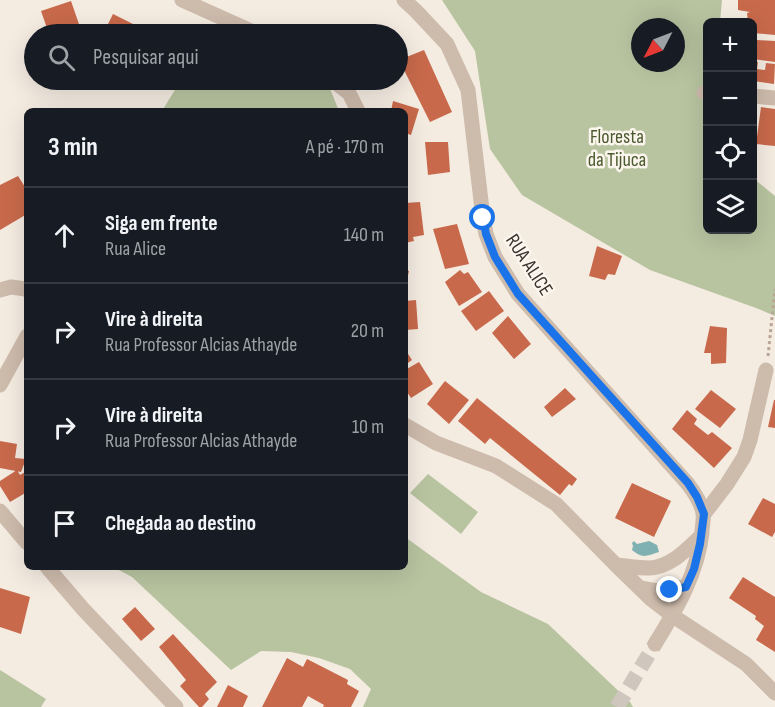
<!DOCTYPE html>
<html lang="pt">
<meta charset="utf-8">
<style>
body{margin:0;font-family:"Sofia Sans Condensed",sans-serif;background:#242831;color:#f1f3f6}
.controls{position:absolute;right:18px;top:18px;display:grid;overflow:hidden;border-radius:9px;box-shadow:0 6px 24px #0002}
.controls button{width:54px;height:54px;display:grid;place-items:center;padding:0;border:0;border-bottom:2px solid #363941;background:#171b24;color:#f1f3f6;font:30px sans-serif}
.compass{position:absolute;left:631px;top:18px;width:54px;height:54px;border-radius:50%;background:#171b24;box-shadow:0 6px 24px #0002;rotate:228deg}
.stop{position:absolute;width:18px;height:18px;margin:-14px;border:4px solid #1a73e8;border-radius:50%;background:#fff}
.stop.end{background:#1a73e8;border-color:#fff;box-shadow:0 2px 6px #0008}
.list{margin:0;padding:0;list-style:none}
h2{display:flex;justify-content:space-between;align-items:center;height:78px;margin:0;padding:0 24px;font-size:26px}
h2 small{font-size:20px;font-weight:400;color:#9ea1a6}
.list li{display:grid;grid-template-columns:39px 1fr auto;gap:18px;align-items:center;box-sizing:border-box;height:96px;padding:0 24px;border-top:2px solid #363941}
.list b{display:block;font-size:22px;white-space:nowrap}
.list p{margin:0;font-size:20px;white-space:nowrap;color:#9ea1a6}
.list em{font-size:20px;font-style:normal;color:#9ea1a6}
.icon{flex:none;width:33px;height:33px;fill:none;stroke:currentColor;stroke-width:2;stroke-linecap:round;stroke-linejoin:round}
.map{position:relative;flex:none;width:775px;height:707px;overflow:hidden}
.search{position:absolute;background:#171b24;box-shadow:0 6px 24px #0002;left:24px;top:24px;width:384px;height:66px;display:flex;align-items:center;gap:15px;box-sizing:border-box;padding:0 21px;border-radius:33px;color:#9ea1a6;font-size:22px}
.panel{position:absolute;background:#171b24;box-shadow:0 6px 24px #0002;left:24px;top:108px;width:384px;height:462px;border-radius:9px}
.map>svg:first-child{display:block}
.green{fill:#b8c4a0;fill-rule:evenodd}
.water{fill:#7fb0b2}
.building{fill:#c8694b}
.lines{fill:none;stroke-linecap:round;stroke-linejoin:round}
.tertiary-tunnel{stroke:#cfc6bd;stroke-width:15;stroke-dasharray:15 8;stroke-linecap:butt}
.path{stroke:#b9a596;stroke-width:3;stroke-dasharray:3 3;stroke-linecap:butt}
.minor{stroke:#cdbbac;stroke-width:15}
.tertiary{stroke:#cdbbac;stroke-width:15}
.route{stroke:#1a73e8;stroke-width:8}
.labels{text-anchor:middle;dominant-baseline:central;stroke-width:5;stroke-linejoin:round;paint-order:stroke}
.park-label{font-size:20px;fill:#4a5a2e;stroke:#fbf5ee}
.street-label{font-size:20px;fill:#3b302b;stroke:#fbf5ee}
</style>
<div class="map">
<svg width="775" height="707" viewBox="0 0 775 707">
<rect width="100%" height="100%" fill="#f4ebe1"/>
<path class="green" d="M442,0h280l-2,22h-12v208h44l1,-52 22,18v120l-19,-8 -106,-38 -128,-75 -32,-46 -15,-98zM640,27h36v36h-36z
M181,80h134l14,6 10,25h-177z
M428,474l50,38 -17,22 -51,-41z
M405,537l76,55 67,32 82,78 3,5h-270l8,-18 -21,-20 -31,-11 -28,-6 -30,-1 -30,19 -99,-93 -19,-10h292z
M0,670l46,29 -5,8h-41z"/>
<path class="water" d="M634,541l3,3 12,-3 8,4 2,7c-13,4 -16,7 -27,-2l1,-4 -1,-3z"/>
<path class="building" d="M738,0h37v35l-22,-2v-11h-5l-1,-9 3,-1 -12,-2z
M71,1l9,26 -18,7h-13l-8,-23z
M113,14l36,18 -1,2h-45z
M757,40l18,1v21l-22,-3v-17h4z
M424,50l28,62 -22,10 -31,-62z
M753,61l5,1 -1,7 8,1 1,-7 9,1 -1,20 -21,-3z
M393,101l26,8 -8,26 -6,-2v-22h-14z
M761,107l14,2v37l-19,-2z
M425,142h23l2,30 -22,3z
M18,176l9,14v24l-27,16v-45z
M420,202l4,33 -11,2 1,4 -9,2v-40z
M457,224l12,40 -24,5 -12,-40z
M597,246l25,10 -7,19 -7,-1 -3,6 -16,-4z
M405,270l4,1 -3,13h-1z
M460,270l4,4 4,-2 14,20 -23,14 -14,-24z
M489,291l15,20 -28,20 -15,-20z
M416,300l2,29 -13,1v-29z
M508,316l23,28 -17,15 -22,-26z
M710,326l17,2 -1,35 -15,1v-11h-7z
M405,349l7,11 -7,5z
M419,362l14,22 -22,14 -6,-9v-19z
M445,381l24,19 -20,24 -22,-20z
M565,388l11,11 -24,18 -8,-10z
M711,390l25,19 -16,19 -25,-19z
M477,398l100,81 -5,7 -3,-2 -9,11 -70,-57 -5,6 -27,-23z
M774,400h1v28l-7,-1z
M687,410l10,9 -3,5 14,11 4,-3 20,16 -18,20 -42,-39z
M0,441l17,3 -2,14 11,1 -5,13 -21,-4z
M17,470l3,5 7,-4v21l-17,10 -10,-16v-5z
M632,483l39,18 -17,36 -39,-19z
M763,498l12,6v28l-3,5 -24,-13z
M743,577l32,20v55l-19,-12 8,-14 -9,-7 1,-3 -27,-18z
M0,588l30,9 -9,37 -21,-7z
M135,607l20,22 -14,12 -19,-22z
M173,634l44,48 -12,12 4,5 -7,8h-3l-19,-21 6,-6 -27,-33z
M287,658l16,9 4,-8 41,21 -1,4 12,7 -8,16h-28l1,-2 -16,-9 -6,11h-40z
M228,685l20,11 -5,11h-26z"/>
<g class="lines">
<path class="tertiary-tunnel" d="M617,707l38,-63"/>
<path class="path" d="M768,356l7,-67"/>
<path class="minor" d="M182,0l76,34
M332,80l17,13 9,18
M704,93l4,1
M752,96l23,2
M0,290l11,-3 15,2 1,1
M0,385l27,-49
M405,425l31,18 60,23 60,38 60,61 35,34 22,17 73,48 29,29
M0,511l27,32
M704,514l23,-30 17,-27 6,-17 16,-70
M47,567l36,42 93,98"/>
<path class="tertiary" d="M404,0l12,11 31,33 21,46 15,128 3,16 9,23 23,37 170,190c6,8 13,18 15,29 1,6 -1,13 -1,19 -4,41 -26,78 -47,112
M616,565c11,1 22,3 33,3 22,-1 38,-19 52,-32
M640,588l18,3 28,-4"/>
</g>
<g class="lines">
<path class="route" d="M483,218l3,16 9,23 23,37 170,189 9,14 7,17 -4,30 -6,25 -8,18 -16,3"/>
</g>
<g class="labels">
<g class="park-label">
<text x="617" y="137">Floresta<tspan x="617" dy="23">da Tijuca</tspan></text>
</g>
<g class="street-label">
<text transform="translate(529 265) rotate(57)">RUA ALICE</text>
</g>
</g>
</svg>
<div class="controls">
<button>+</button>
<button>−</button>
<button><svg class="icon" aria-label="locate" viewBox="0 0 24 24"><circle cx="12" cy="12" r="6"/><path d="M12 2v4M12 18v4M2 12h4M18 12h4"/></svg></button>
<button><svg class="icon" aria-label="layers" viewBox="0 0 24 24"><path d="M12 4l9 5-9 5-9-5zM3 14l9 5 9-5"/></svg></button>
</div>
<svg class="compass" viewBox="-18 -18 36 36"><path d="M0-13l5 13h-10z" fill="#e53935"/><path d="M0 13l5-13h-10z" fill="#9ea1a6"/></svg>
<div class="stop" style="left:483px;top:218px"></div>
<div class="stop end" style="left:670px;top:590px"></div>
<div class="search"><svg class="icon" aria-label="search" viewBox="0 0 24 24"><circle cx="10" cy="10" r="6"/><path d="M15 15l6 6"/></svg>Pesquisar aqui</div>
<section class="panel">
<h2>3 min<small>A pé · 170 m</small></h2>
<ul class="list">
<li><svg class="icon" aria-label="ahead" viewBox="0 0 24 24"><path d="M12 20V5M6 11l6-6 6 6"/></svg><div><b>Siga em frente</b><p>Rua Alice</p></div><em>140 m</em></li>
<li><svg class="icon" aria-label="right" viewBox="0 0 24 24"><path d="M7 20v-9h11M14 6l5 5-5 5"/></svg><div><b>Vire à direita</b><p>Rua Professor Alcias Athayde</p></div><em>20 m</em></li>
<li><svg class="icon" aria-label="right" viewBox="0 0 24 24"><path d="M7 20v-9h11M14 6l5 5-5 5"/></svg><div><b>Vire à direita</b><p>Rua Professor Alcias Athayde</p></div><em>10 m</em></li>
<li><svg class="icon" aria-label="arrive" viewBox="0 0 24 24"><path d="M6 21V4h12l-3 4 3 4H6"/></svg><div><b>Chegada ao destino</b></div></li>
</ul>
</section>
</div>
